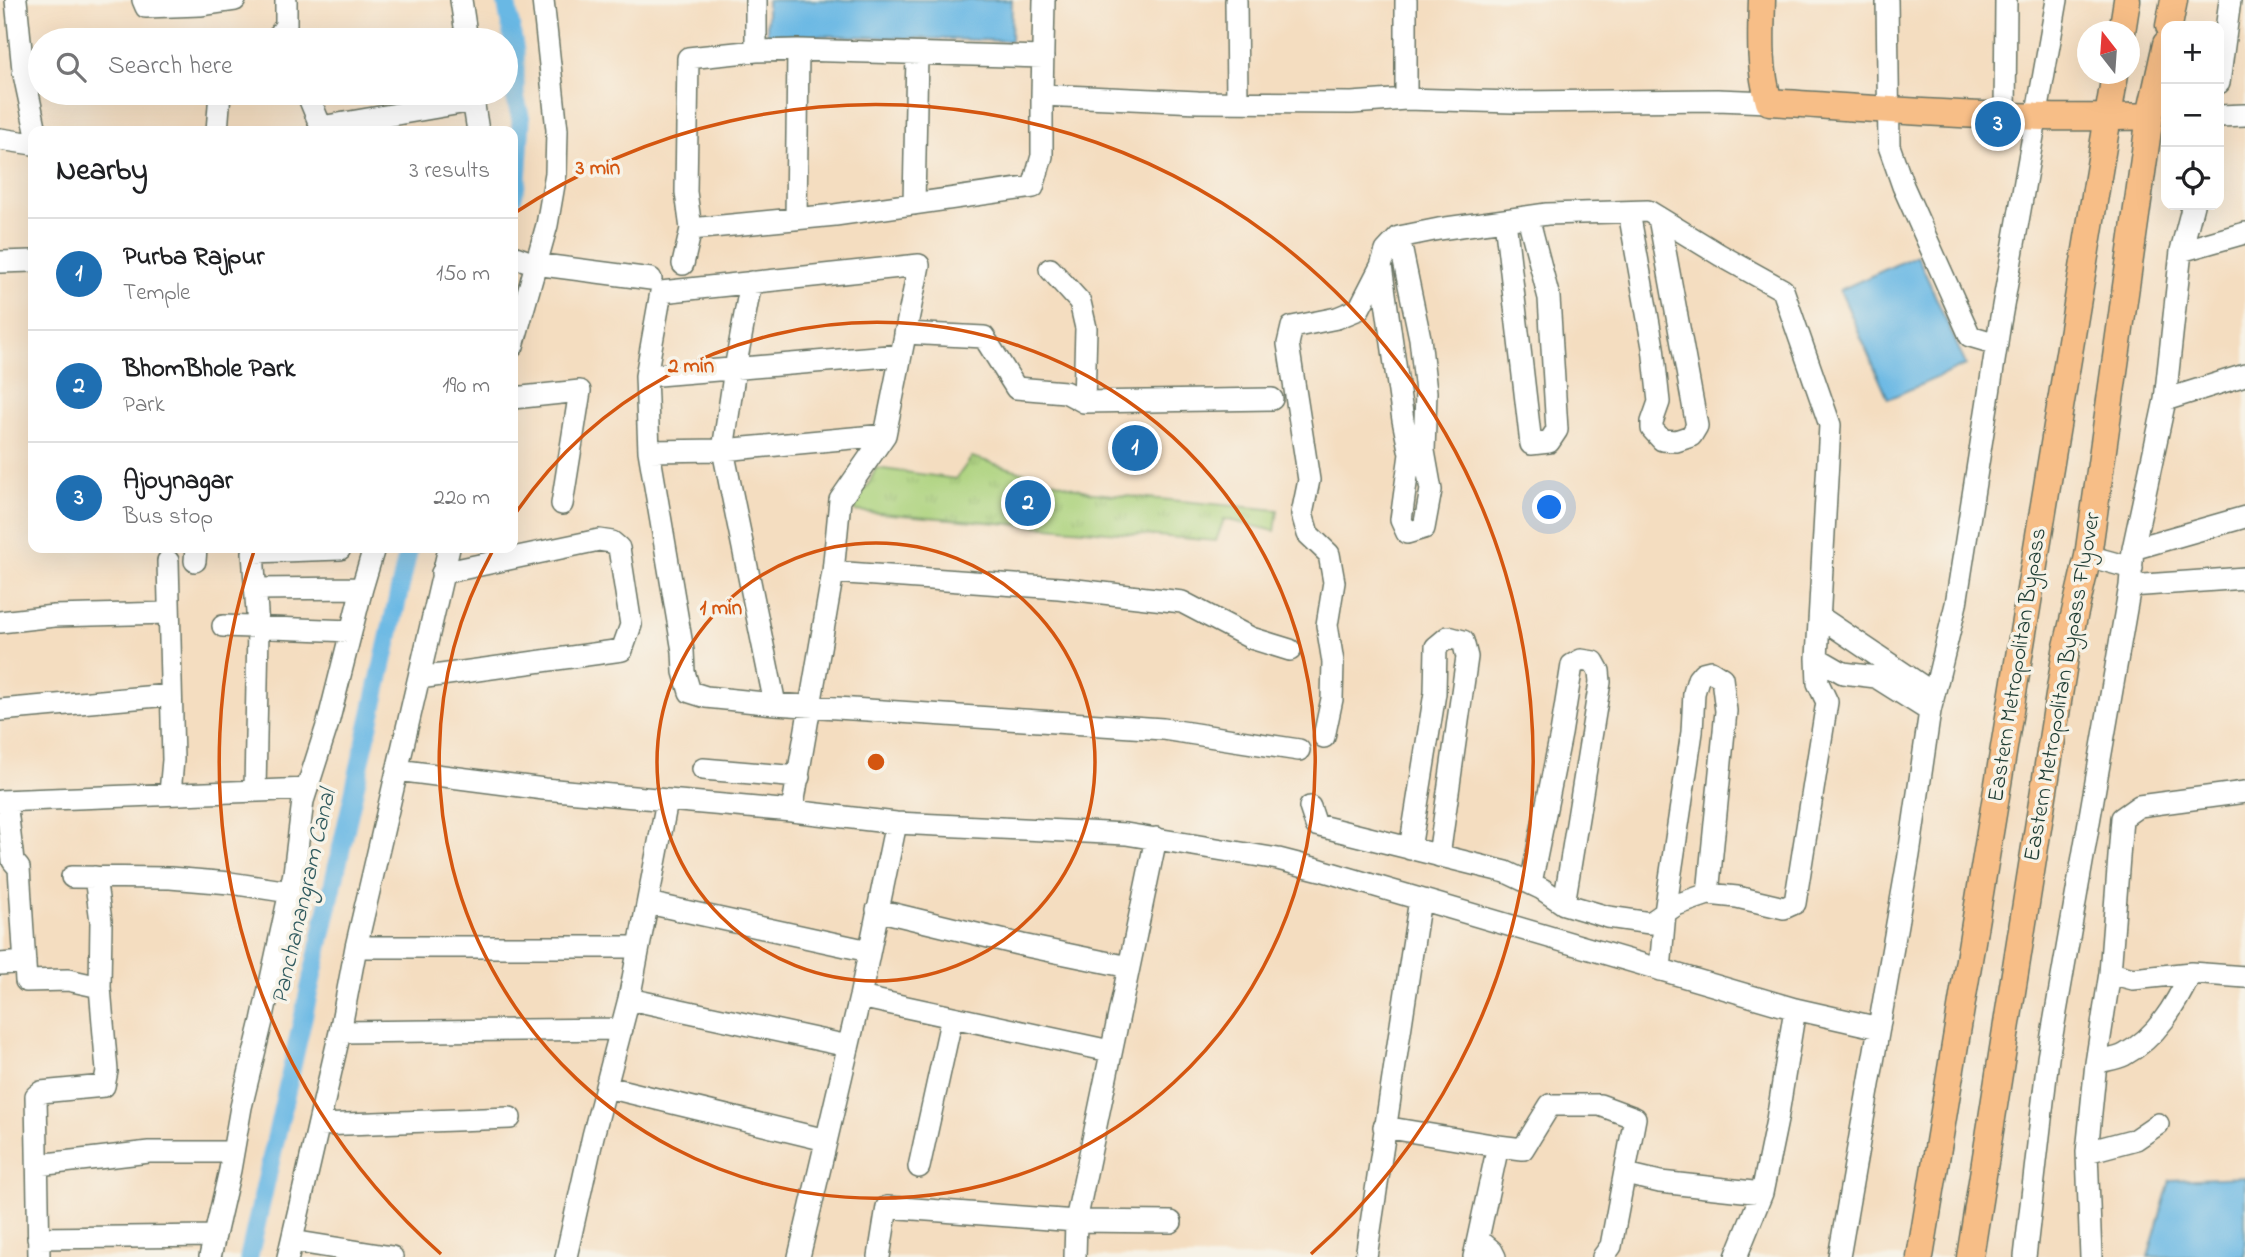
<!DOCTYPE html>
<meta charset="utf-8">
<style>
body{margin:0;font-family:"Indie Flower",sans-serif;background:#f2f2f2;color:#202124}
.controls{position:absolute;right:21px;top:21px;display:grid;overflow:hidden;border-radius:14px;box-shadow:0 7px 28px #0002}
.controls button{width:63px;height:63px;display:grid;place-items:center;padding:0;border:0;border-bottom:2px solid #e0e0e0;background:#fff;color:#202124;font:35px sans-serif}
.compass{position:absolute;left:2077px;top:21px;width:63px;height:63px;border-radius:50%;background:#fff;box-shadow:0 7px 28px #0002;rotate:343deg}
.you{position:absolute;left:1550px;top:508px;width:24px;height:24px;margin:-18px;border:5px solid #fff;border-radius:50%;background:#1a73e8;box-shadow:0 0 0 10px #1a73e833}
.badge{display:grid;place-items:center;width:46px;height:46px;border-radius:50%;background:#1f6fb2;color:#fff;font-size:23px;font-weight:700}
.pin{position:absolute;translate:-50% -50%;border:4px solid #fff;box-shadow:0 2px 7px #0006}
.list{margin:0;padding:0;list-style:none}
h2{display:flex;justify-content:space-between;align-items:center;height:91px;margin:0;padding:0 28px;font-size:30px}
h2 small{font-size:23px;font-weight:400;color:#757577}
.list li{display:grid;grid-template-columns:46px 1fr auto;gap:21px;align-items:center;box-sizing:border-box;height:112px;padding:0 28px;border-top:2px solid #e0e0e0}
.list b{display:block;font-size:26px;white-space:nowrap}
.list p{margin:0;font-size:23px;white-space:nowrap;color:#757577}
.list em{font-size:23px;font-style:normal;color:#757577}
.icon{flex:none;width:38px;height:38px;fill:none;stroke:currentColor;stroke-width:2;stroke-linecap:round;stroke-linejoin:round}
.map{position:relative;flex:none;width:2245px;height:1257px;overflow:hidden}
.search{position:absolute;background:#fff;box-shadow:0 7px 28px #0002;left:28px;top:28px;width:490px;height:77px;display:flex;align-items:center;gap:18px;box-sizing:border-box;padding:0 24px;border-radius:38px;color:#757577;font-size:26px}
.panel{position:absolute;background:#fff;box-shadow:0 7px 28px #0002;left:28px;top:126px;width:490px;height:427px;border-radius:14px}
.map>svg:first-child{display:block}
.park{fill:url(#park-tufts);stroke:#658858;stroke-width:2}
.water{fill:#69b8e4;stroke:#447a8c;stroke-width:2}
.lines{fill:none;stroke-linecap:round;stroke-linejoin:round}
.canal{stroke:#69b8e4;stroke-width:19}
.minor-casing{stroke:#6a7565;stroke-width:24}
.major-casing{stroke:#6a7565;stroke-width:29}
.minor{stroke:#fff;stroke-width:21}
.major{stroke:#f7be87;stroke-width:26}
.ring{fill:none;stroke:#d45610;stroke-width:3.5}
.labels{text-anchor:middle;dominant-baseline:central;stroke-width:7;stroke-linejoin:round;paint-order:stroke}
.street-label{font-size:23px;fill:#1f3d34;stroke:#f7f3e8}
.water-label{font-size:24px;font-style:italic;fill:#325c60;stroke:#f7f3e8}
.centre{fill:#d45610;stroke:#f7f3e8;stroke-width:3.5}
.ring-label{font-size:21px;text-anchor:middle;font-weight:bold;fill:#d45610;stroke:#f7f3e8;stroke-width:7;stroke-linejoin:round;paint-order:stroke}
</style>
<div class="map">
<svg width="2245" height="1257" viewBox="0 0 2245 1257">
<defs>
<pattern id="park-tufts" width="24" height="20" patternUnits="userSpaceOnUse" patternTransform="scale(1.75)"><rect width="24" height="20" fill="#abd27c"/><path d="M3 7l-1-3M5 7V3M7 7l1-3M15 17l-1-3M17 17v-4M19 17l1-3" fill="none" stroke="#93b56c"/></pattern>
</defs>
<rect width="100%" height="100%" fill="#f7f3e8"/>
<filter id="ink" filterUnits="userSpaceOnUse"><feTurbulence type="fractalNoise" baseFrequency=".0143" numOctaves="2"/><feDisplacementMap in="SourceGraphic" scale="14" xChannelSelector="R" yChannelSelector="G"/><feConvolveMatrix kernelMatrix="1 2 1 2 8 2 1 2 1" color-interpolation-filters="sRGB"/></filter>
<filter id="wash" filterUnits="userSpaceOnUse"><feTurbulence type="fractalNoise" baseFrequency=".00686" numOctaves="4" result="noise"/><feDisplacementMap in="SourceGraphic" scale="28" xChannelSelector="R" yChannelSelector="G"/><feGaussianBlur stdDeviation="1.57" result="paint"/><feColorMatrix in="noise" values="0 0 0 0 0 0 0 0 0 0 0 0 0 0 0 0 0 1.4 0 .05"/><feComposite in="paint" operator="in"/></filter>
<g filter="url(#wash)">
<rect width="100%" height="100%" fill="#f4ddc0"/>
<path class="park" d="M972,457l121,36 185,17 -3,21 -51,-12 -8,22 -361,-30 1,-15 12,-10 8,-18 80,11z"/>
<path class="water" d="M767,0h245l-1,41 -244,-7z
M1917,255l49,110 -78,34 -48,-109z
M2245,1177v80h-97l22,-77z"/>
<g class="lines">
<path class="canal" d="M506,0l9,52v44l6,24 -4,61 -4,15
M249,1257l160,-709"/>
</g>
</g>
<g filter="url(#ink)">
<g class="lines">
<g class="minor-casing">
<path id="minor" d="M16,0l7,70 13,61
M143,0l3,7 54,-2 35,-5
M461,0l6,40
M1044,0l-2,95 156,7 154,1 54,-4 107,3 204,-2 52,2
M1236,0l1,102
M1406,0v99
M1887,0l2,146 14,40 67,150 27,8
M276,40l10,-15v-25
M756,51v-51
M2219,83l11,-83
M307,93l14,34 152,-26
M472,93l6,38
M1042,95v61l-9,31 -198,28 -144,14 -5,-37 2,-134 68,-7 42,-1 245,7
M2005,115l1,-115
M2219,116l26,-1
M217,131l3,-38
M0,139l33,5
M914,204l3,-150
M1629,212l24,135 6,55 -7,20v7l10,11 14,1 15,-5 6,-10 -38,-208
M796,219l2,-169
M1505,220l26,224 18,-2 8,-12 -8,-132 -21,-81
M2181,251l64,-18
M513,256l22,8 116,15
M0,262l33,-1
M683,264l8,-35
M1381,266l22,154 7,34 -9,66 6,13 17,-5 7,-38 -7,-39 2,-59 -6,-54 -21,-101
M1050,269l30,33 6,26 -2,74
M751,282l-16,87 -12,81 52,254
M905,333l79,4 32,51 49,4 19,10 188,-3
M513,346l34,-121 9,-52 1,-43 -14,-130
M646,376l254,-21
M513,398l67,-7 -18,113
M2165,400l80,-25
M649,451l34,200 1,21 6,20 16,5 69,7 388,25 136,21
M2133,549l112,-32
M2088,556l44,12
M168,561l5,199 -3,33
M195,561l1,-13
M833,572l226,16 123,14 69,36 39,12
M2130,586l115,-8
M255,589l107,-1
M1820,617l114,77
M0,622l54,-6 114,-3
M223,626l128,5
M1817,658l26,15 33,4 54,34
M419,678l203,-28 9,-25 -12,-77 -7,-6 -13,-2 -157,33
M0,710l169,-15
M703,769l96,8
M397,770l147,19 248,22 104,12 230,11 152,25 43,11 474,139 84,19
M255,791l3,-163 -5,-76 87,-3
M2245,792l-106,14 -17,12 -12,155 23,6 58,-6 54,4
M0,801l307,-12
M6,801l7,60 6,7 7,113 42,-1 32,7
M1310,807l6,18 190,47 36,17 22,15 44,13 42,6 26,-18 32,-11 29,3 47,11 11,-5 32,-201 -9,-19 -1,-25 13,-233 -47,-135 -63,-35 -72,-44 -101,3 -108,15 -40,8 -13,14 -5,15 -22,43 -22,9 -45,9 -4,17 21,136 -7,34 6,20 21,20 5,28 -7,43 6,37 -1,37 -8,38
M792,811l41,-239 7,-72 45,-65 34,-170 -258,27 -15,84 3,75 74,-1 162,-15
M1410,849l25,-156 1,-46 12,-10 15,4 4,16 -28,199
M72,877l98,1 60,5 60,9
M1531,883l30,-149 11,-69 9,-5 13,2 5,9 1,11 -36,222
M648,903l221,48
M877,910l145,35 107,22
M356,947h283
M0,964l25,-2
M1660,970l5,-58 27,-180 2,-39 4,-14 5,-6 8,-2 11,7 4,33 -18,183
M860,997l250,54
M629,999l219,47
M340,1032l282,-3
M2096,1063l14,-90
M607,1087l219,53
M319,1125l191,-7
M1384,1127l114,19
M2087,1152l49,-13 22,-15
M38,1165l111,-13h84
M919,1167l33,-150
M1626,1174l34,8 102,11 -26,64
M1762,1193l15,-73 18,-111
M38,1238l177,-2
M1478,1239l14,12 3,6
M292,1241l100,16
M39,1257l-3,-161 5,-4 63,-6 3,-15 -7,-84 1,-66 -6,-44
M210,1257l20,-87 11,-63 21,-86 32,-148 9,-72 25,-78 34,-135 12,-40
M288,1257l52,-225 16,-85 93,-399
M566,1257l27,-121 36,-137 38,-198
M799,1257l61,-260 36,-174
M879,1257l8,-50 189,14 80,-383
M1075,1257l1,-36 95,1
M1366,1257l54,-358
M1474,1257l24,-111 25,3 27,-44h50l35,13 -24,128 -8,11
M1839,1257l70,-402 21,-144 26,-107 44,-281 57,-323
M2025,1257l23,-199 82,-472 3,-37 32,-149 16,-149 12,-46
M2091,1257l-4,-105 9,-89c9,-3 20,-4 28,-8 33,-18 51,-49 67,-82"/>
</g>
<g class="major-casing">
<path id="major" d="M1762,0c-1,35 -3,68 7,102 127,8 254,19 381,14
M2169,26l5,-26
M2122,32l5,-32
M1920,1257l195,-1183
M1970,1257l96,-606 22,-95 62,-440 16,-72"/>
</g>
<use href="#minor" class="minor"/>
<use href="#major" class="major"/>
</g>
</g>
<g class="ring">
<circle cx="876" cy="762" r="219"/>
<path d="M513 517A438 438 0 1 1 493 550"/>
<path d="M441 1254A657 657 0 0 1 255 548M513 214A657 657 0 0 1 1311 1254"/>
</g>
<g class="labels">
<g class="street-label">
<text transform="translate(2018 665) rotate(-81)">Eastern Metropolitan Bypass</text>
<text transform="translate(2063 687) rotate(-80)">Eastern Metropolitan Bypass Flyover</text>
</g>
<g class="water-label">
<text transform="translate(305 897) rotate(-77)">Panchanangram Canal</text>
</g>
</g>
<circle cx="876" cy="762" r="10" class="centre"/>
<g class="ring-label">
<text x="598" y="174">3 min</text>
<text x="691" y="372">2 min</text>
<text x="721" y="614">1 min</text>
</g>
</svg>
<div class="controls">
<button>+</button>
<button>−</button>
<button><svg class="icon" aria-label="locate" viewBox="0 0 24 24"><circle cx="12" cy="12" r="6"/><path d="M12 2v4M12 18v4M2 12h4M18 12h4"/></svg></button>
</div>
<svg class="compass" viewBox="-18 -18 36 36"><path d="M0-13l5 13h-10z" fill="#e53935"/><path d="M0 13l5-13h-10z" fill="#757577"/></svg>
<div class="you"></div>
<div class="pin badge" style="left:1135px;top:448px">1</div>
<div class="pin badge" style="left:1028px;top:503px">2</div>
<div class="pin badge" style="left:1998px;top:124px">3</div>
<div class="search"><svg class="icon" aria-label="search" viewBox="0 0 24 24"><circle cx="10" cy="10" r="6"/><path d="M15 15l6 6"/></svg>Search here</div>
<section class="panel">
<h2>Nearby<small>3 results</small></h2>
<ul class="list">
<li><span class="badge">1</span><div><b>Purba Rajpur</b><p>Temple</p></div><em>150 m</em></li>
<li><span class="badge">2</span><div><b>BhomBhole Park</b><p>Park</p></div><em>190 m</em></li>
<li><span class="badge">3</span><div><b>Ajoynagar</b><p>Bus stop</p></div><em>220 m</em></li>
</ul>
</section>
</div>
